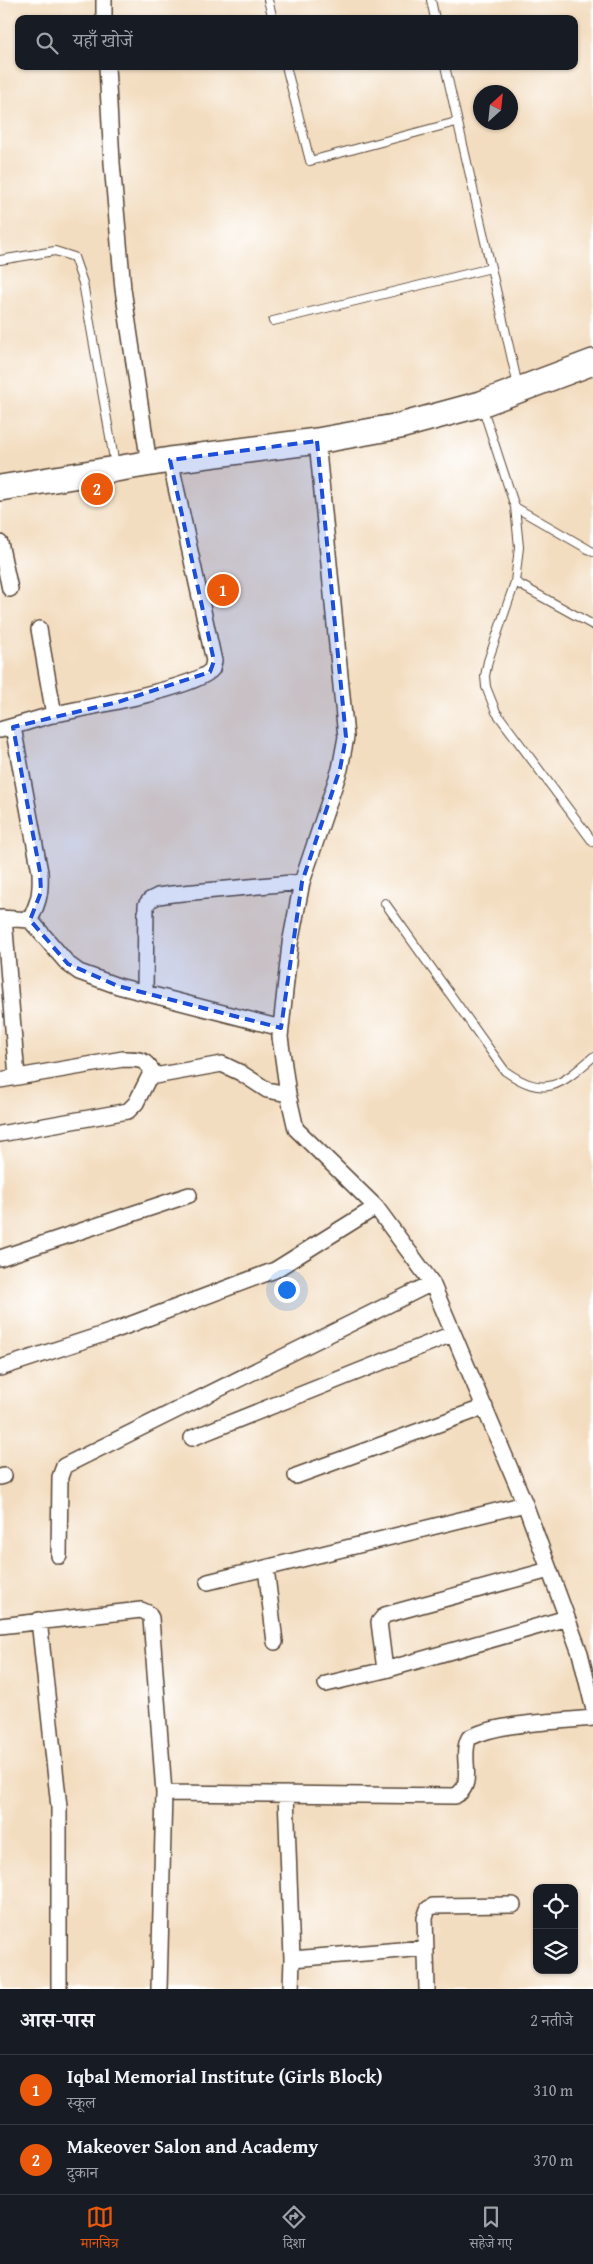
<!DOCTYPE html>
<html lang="hi">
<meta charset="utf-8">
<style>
body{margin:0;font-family:"Gentium Book Plus","Noto Serif Devanagari",serif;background:#20242c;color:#f1f3f6}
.controls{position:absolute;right:15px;bottom:15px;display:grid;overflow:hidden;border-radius:10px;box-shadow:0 1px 4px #0004}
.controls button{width:45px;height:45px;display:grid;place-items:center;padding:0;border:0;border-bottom:1px solid #363941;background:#171b24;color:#f1f3f6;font:25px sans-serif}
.compass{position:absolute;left:473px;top:85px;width:45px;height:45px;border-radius:50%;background:#171b24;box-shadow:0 1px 4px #0004;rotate:27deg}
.you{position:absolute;left:286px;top:1289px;width:18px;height:18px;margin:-12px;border:4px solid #fff;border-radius:50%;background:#1a73e8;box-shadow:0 0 0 8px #1a73e833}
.badge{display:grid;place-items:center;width:32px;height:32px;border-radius:50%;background:#ea580c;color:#fff;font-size:16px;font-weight:700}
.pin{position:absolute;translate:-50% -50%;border:2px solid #fff;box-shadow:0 1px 5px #0006}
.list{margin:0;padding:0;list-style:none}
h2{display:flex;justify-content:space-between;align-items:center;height:65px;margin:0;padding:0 20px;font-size:21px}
h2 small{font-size:16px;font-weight:400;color:#9ea1a6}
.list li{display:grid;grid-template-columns:32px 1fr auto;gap:15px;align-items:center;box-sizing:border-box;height:70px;padding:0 20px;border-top:1px solid #363941}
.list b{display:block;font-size:19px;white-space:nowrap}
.list p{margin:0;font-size:16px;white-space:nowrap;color:#9ea1a6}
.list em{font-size:16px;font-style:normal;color:#9ea1a6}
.icon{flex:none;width:28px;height:28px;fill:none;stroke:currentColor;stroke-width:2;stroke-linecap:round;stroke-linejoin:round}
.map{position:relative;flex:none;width:593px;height:1989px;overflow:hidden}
.search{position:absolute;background:#171b24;box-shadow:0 1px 4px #0004;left:15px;right:15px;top:15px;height:55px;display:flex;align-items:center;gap:12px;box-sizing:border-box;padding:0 18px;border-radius:10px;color:#9ea1a6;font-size:19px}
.sheet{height:205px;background:#171b24}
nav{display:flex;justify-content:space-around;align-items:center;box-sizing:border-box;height:70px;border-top:1px solid #363941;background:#171b24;font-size:14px;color:#9ea1a6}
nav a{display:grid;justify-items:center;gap:2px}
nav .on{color:#ea580c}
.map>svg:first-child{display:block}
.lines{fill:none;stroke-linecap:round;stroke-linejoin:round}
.lane-casing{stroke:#574536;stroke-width:10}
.street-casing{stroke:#574536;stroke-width:18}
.primary-casing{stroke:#574536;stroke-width:28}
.lane{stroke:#fff;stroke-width:8}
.street{stroke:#fff;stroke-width:15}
.primary{stroke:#fff;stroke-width:25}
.marked{fill:#1d4ed8;fill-opacity:0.2;stroke:#1d4ed8;stroke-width:4;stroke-dasharray:10 6;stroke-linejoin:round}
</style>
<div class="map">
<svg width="593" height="1989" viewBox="0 0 593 1989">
<rect width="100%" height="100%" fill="#fff"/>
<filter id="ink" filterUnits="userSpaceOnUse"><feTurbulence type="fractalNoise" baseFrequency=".02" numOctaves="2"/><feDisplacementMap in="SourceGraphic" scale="10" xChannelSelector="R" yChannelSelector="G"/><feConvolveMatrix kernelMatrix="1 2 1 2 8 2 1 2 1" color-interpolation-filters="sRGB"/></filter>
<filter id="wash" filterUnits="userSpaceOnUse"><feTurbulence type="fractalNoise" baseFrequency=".0096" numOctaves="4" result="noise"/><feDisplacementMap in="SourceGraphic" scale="20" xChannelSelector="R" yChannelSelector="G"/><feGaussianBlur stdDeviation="1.12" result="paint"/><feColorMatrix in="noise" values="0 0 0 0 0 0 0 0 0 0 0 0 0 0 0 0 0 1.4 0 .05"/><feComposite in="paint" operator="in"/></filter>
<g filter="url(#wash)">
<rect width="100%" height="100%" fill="#f3ddc0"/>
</g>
<g filter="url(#ink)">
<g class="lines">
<g class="lane-casing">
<path id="lane" d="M268,0l5,19
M431,0l4,19
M286,66l24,95 146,-39
M445,66l73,320
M0,260l55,-9 19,6 9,26 32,182
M273,321l218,-53
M482,406l33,101 4,40 -4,35 -27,79 -3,15 1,11 10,25 97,130
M515,507l78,45
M515,582l78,43
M385,903l120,168c40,28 55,15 88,-14"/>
</g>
<g class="street-casing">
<path id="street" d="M104,0v19
M107,66l5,97 11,126 26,175
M317,441l29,296 -6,32 -38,113 -12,62 -10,93 8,57 8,35 80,78 56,76 93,221 55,149 13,53
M0,543l10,46
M39,629l15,86
M13,727l27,145c1,21 -1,29 -10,48
M0,730c18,-5 37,-11 55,-16 28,-6 143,-26 157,-45l2,-8 -44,-201
M0,918l30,2 38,44 11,8 39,14 163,42
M4,918l13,159
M145,993l1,-88 4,-5 8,-4 14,-2 130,-12
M0,1080l123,-21c19,0 22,0 32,16
M0,1134l128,-23 8,-8 13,-26 73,-13 19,9 26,17 21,4
M0,1258l189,-63
M0,1368l113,-37 162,-61 101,-63
M192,1438l260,-104
M296,1476l189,-69
M0,1477l4,-1
M59,1556l1,-79 4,-11 368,-183
M266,1568l9,74
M208,1582l317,-78
M39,1620l20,187v182
M0,1626l141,-16 7,3 3,5 13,175 -5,196
M385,1670l-6,-48 6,-7 164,-45
M326,1684l59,-14 182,-52
M164,1793l291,3c22,-11 4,-39 14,-58 30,-16 89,-16 124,-20
M286,1794l6,165 -1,30
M292,1959l133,-11
M427,1989l-2,-71 3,-9 5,-3 80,-1"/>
</g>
<g class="primary-casing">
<path id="primary" d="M0,488l170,-28 147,-19 83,-15 81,-22 112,-42"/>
</g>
<use href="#lane" class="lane"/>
<use href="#street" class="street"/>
<use href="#primary" class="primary"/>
</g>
</g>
<path class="marked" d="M317,441l29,296 -6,32 -38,113 -21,146 -163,-42 -50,-22 -38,-44 11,-28 -1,-20 -27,-145 105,-25 92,-30 4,-11 -44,-201z"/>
</svg>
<div class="controls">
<button><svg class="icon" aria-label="locate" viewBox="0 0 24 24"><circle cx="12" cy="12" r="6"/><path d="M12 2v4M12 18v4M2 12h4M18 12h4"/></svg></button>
<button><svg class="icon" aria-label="layers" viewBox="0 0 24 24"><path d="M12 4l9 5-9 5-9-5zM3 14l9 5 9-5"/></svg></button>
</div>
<svg class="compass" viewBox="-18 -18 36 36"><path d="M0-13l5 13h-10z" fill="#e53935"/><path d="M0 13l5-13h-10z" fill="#9ea1a6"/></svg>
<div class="you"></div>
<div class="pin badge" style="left:223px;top:590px">1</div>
<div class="pin badge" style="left:97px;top:489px">2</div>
<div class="search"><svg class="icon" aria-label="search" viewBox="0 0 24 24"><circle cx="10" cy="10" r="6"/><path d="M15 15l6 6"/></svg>यहाँ खोजें</div>
</div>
<section class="sheet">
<h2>आस-पास<small>2 नतीजे</small></h2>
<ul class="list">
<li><span class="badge">1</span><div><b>Iqbal Memorial Institute (Girls Block)</b><p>स्कूल</p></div><em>310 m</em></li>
<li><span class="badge">2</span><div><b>Makeover Salon and Academy</b><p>दुकान</p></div><em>370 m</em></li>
</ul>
</section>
<nav>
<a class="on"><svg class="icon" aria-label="map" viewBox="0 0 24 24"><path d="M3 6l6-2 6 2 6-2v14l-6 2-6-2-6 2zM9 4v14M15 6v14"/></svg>मानचित्र</a>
<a><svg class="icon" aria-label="directions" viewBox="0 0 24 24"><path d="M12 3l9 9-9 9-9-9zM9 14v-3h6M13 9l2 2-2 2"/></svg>दिशा</a>
<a><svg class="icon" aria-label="saved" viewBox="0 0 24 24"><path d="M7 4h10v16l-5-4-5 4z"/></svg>सहेजे गए</a>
</nav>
